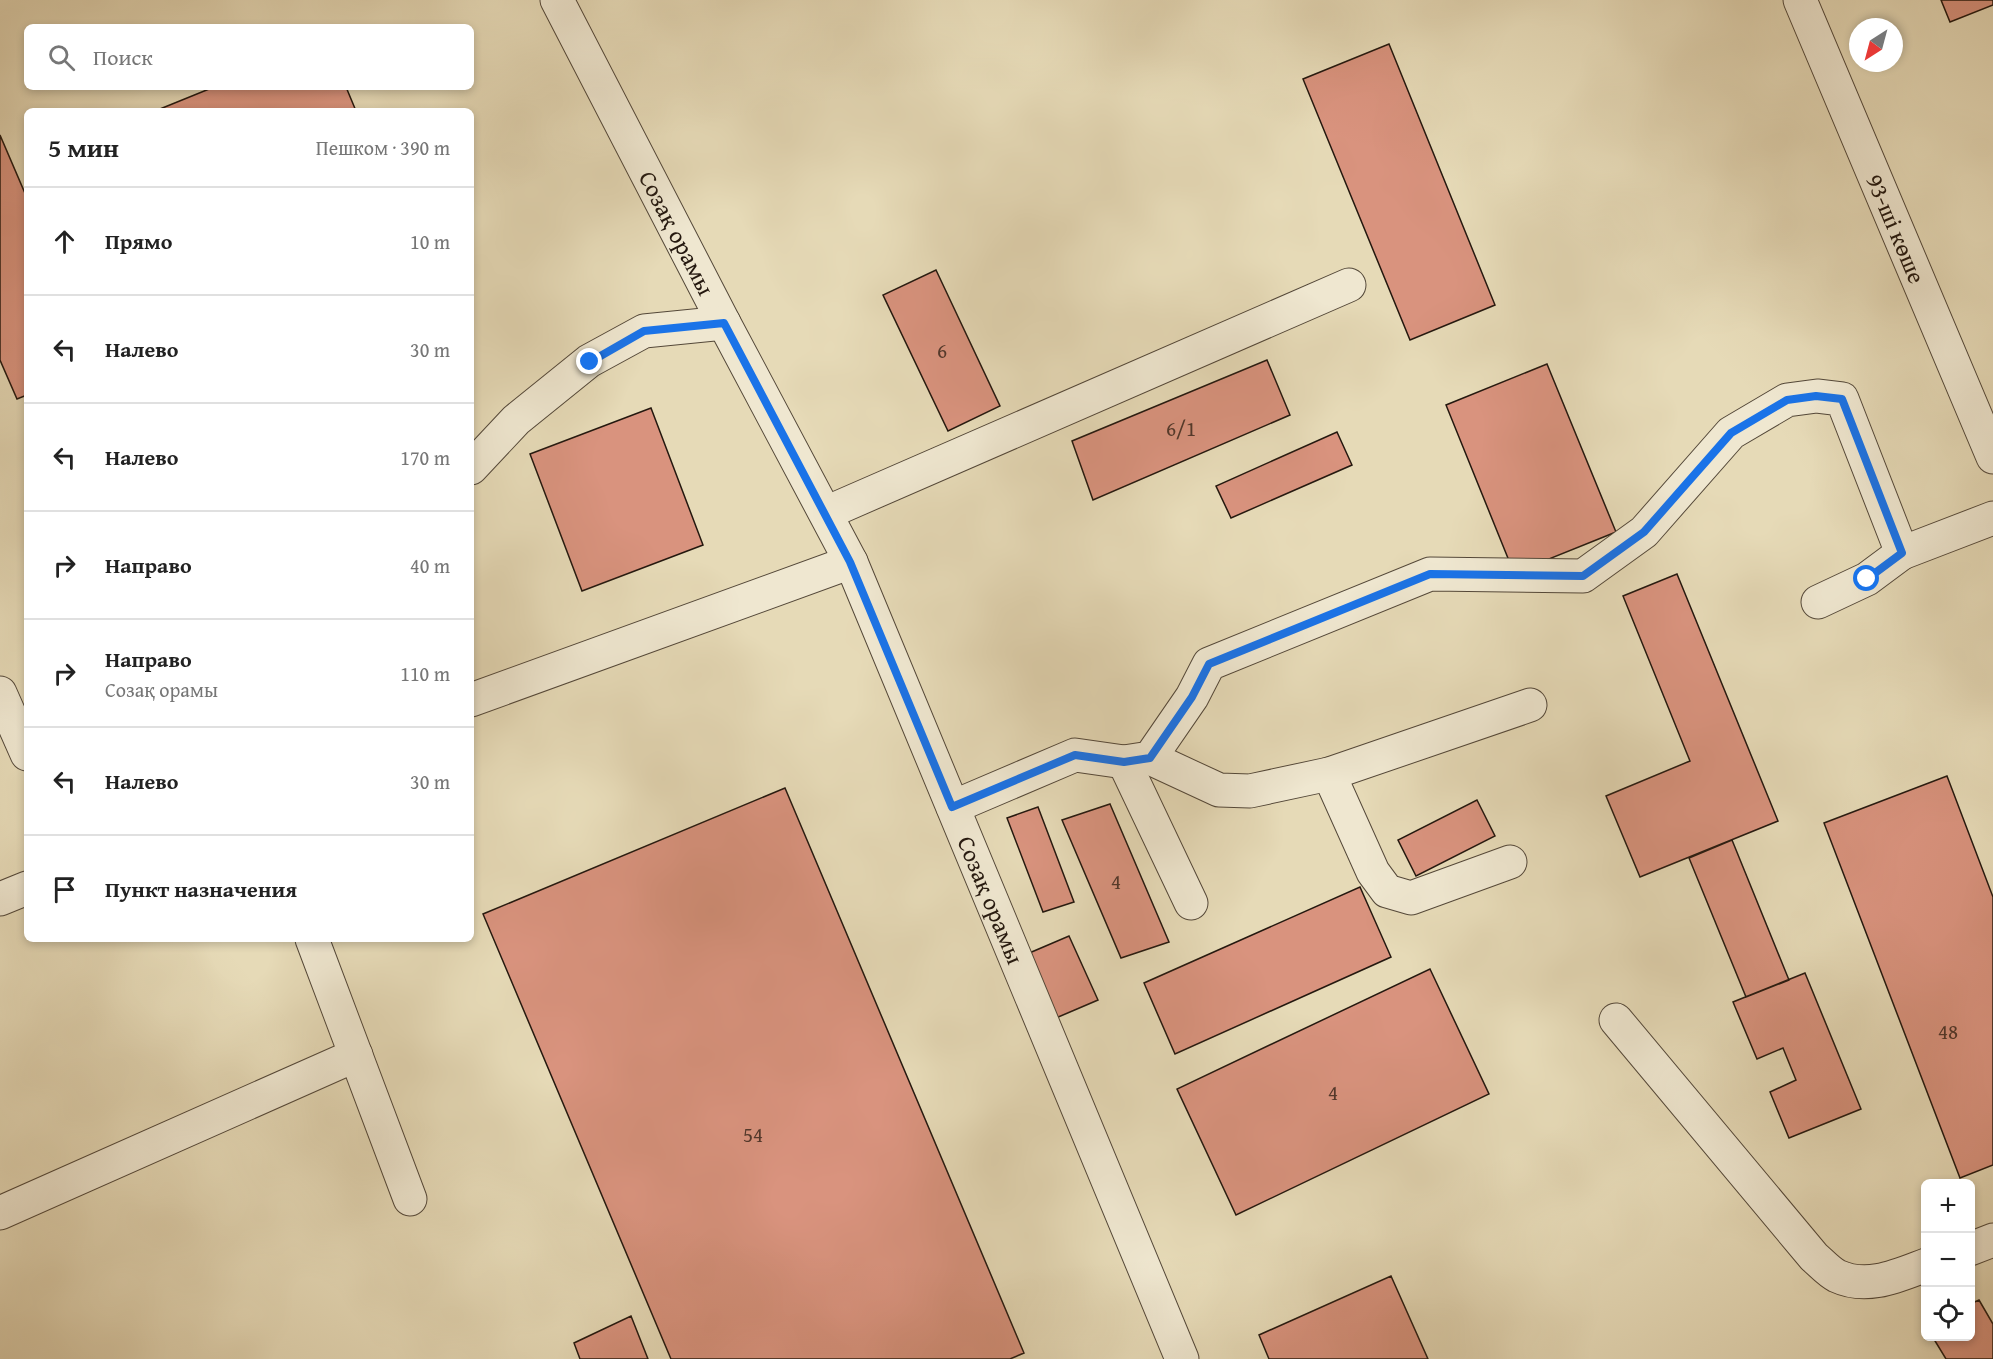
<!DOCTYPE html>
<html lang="ru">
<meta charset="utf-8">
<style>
body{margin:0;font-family:"Gentium Book Plus",serif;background:#f2f2f2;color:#222}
.controls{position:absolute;right:18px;bottom:18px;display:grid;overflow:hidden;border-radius:9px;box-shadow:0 3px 9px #0003}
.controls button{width:54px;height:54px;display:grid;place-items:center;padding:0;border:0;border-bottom:2px solid #e0e0e0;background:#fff;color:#222;font:30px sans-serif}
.compass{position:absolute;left:1849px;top:18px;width:54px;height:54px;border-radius:50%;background:#fff;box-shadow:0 3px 9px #0003;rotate:216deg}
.stop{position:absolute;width:18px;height:18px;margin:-14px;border:4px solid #1a73e8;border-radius:50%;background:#fff}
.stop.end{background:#1a73e8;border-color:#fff;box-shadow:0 2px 6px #0008}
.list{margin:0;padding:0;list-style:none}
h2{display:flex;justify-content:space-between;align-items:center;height:78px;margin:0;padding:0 24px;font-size:26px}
h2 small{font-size:20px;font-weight:400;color:#767676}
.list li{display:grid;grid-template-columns:39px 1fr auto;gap:18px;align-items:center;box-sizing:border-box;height:108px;padding:0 24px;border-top:2px solid #e0e0e0}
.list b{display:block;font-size:22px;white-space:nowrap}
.list p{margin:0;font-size:20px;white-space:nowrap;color:#767676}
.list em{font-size:20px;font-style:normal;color:#767676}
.icon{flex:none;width:33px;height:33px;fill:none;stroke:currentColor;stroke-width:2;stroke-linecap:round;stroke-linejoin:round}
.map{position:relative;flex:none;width:1993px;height:1359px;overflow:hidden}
.search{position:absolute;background:#fff;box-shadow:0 3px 9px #0003;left:24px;top:24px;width:450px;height:66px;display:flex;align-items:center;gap:15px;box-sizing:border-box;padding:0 21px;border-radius:9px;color:#767676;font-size:22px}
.panel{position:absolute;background:#fff;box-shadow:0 3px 9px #0003;left:24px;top:108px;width:450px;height:834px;border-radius:9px}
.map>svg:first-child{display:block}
.building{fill:#d9937e;stroke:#24180f;stroke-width:1.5}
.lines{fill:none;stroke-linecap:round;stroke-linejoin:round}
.minor-casing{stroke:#544839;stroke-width:35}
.minor{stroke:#efe7d0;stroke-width:33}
.route{stroke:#1a73e8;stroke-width:8}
.labels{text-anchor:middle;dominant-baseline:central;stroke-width:6;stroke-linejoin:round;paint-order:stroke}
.number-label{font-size:21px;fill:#51372b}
.street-label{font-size:24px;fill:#24180f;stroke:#efe7d0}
</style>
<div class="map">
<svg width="1993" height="1359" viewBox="0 0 1993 1359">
<rect width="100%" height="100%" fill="#e6dab7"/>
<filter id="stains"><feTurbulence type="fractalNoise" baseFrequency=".00333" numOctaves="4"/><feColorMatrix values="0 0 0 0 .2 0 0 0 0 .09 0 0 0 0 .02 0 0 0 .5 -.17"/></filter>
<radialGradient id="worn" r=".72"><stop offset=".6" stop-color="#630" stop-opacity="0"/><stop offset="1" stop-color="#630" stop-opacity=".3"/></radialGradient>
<path class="building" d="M1941,0h52v5l-43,17z
M1389,44l106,261 -85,35 -107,-261z
M214,87h132l10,24h-201z
M0,135l27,63v197l-10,4 -17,-39z
M936,270l64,136 -52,25 -65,-136z
M1267,360l23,55 -197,85 -21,-59z
M1547,364l69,168 -102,41 -68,-168z
M651,408l52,137 -121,46 -52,-137z
M1337,432l15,33 -121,53 -15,-32z
M1677,574l101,247 -138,56 -34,-81 84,-35 -67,-165z
M1947,776l46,121v268l-33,13 -136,-355z
M785,788l239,565 -14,6h-339l-188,-445z
M1477,800l18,36 -79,40 -18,-36z
M1110,804l59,138 -48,16 -59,-138z
M1038,807l36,95 -31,10 -36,-94z
M1732,840l57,140 -43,17 -57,-139z
M1360,887l31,70 -216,97 -31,-71z
M1069,936l29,64 -42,18 -29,-64z
M1430,969l59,125 -253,121 -59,-126z
M1805,973l56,136 -72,29 -19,-46 26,-12 -13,-32 -26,11 -24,-57z
M1391,1276l37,83h-159l-10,-24z
M1979,1300l14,24v35h-47l-14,-23h38v-32z
M631,1316l17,43h-68l-6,-16z"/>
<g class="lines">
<g class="minor-casing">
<g id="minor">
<path id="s1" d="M557,0l167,323 127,239 331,797"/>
<path id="s2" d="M1800,0l193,457"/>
<path d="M471,468l45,-48 73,-59 55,-30 80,-8"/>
<path d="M826,513l523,-228"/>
<path d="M1902,553l91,-35"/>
<path d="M0,693l27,61"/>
<path d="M471,700l380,-138"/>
<path d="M1150,758l69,32 31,1 79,-17 201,-69"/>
<path d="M1124,762l67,141"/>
<path d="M1329,774l44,98 14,19 24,7 99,-36"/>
<path d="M953,807l122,-52 49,7 26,-4 42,-61 17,-33 221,-90 153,2 61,-44 87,-99 56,-33 30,-4 25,3 60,154 -35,26 -49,23"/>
<path d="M0,899l27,-11"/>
<path d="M312,939l98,260"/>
<path d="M1616,1020l198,237c7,6 15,15 23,19 30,14 60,0 89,-11"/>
<path d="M0,1213l356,-158"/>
<path d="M1970,1249l23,-9"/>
</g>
</g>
<use href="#minor" class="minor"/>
</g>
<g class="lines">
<path class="route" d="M590,362l54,-31 80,-8 126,239 102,245 123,-52 49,7 26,-4 42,-61 17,-33 221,-90 153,2 61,-44 87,-99 56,-33 29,-4 26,3 60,154 -35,26"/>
</g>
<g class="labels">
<g class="number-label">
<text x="942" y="350">6</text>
<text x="1181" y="428">6/1</text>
<text x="1116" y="881">4</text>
<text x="1948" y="1031">48</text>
<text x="1333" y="1092">4</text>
<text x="753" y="1134">54</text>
</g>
<g class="street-label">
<text stroke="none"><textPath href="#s2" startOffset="248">93-ші көше</textPath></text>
<text stroke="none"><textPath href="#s1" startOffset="262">Созақ орамы</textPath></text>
<text stroke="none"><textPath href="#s1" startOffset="1000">Созақ орамы</textPath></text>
</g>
</g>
<rect width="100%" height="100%" filter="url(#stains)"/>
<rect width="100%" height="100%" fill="url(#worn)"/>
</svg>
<div class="controls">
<button>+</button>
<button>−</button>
<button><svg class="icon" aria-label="locate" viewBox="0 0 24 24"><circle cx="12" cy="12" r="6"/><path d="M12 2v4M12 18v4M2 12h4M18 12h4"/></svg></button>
</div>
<svg class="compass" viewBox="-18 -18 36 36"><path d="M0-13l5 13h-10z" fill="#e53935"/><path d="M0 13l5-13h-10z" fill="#767676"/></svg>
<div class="stop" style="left:1867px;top:579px"></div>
<div class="stop end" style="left:590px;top:362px"></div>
<div class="search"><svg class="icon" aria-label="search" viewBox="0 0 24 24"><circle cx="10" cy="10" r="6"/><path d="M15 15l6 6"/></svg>Поиск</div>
<section class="panel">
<h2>5 мин<small>Пешком · 390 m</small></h2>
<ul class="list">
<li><svg class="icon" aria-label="ahead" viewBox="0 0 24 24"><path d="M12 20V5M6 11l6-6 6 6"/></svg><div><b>Прямо</b></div><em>10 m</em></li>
<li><svg class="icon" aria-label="left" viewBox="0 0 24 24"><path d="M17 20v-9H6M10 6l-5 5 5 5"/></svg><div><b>Налево</b></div><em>30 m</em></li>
<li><svg class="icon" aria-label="left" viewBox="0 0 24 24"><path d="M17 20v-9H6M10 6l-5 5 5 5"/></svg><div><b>Налево</b></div><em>170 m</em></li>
<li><svg class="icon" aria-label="right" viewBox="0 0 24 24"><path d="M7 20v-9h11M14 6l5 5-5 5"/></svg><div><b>Направо</b></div><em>40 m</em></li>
<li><svg class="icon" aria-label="right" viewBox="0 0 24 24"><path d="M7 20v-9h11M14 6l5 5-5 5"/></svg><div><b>Направо</b><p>Созақ орамы</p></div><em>110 m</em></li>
<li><svg class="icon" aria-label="left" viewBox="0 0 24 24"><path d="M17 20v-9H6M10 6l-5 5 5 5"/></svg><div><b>Налево</b></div><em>30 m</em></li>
<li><svg class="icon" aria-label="arrive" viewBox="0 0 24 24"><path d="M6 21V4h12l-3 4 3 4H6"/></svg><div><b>Пункт назначения</b></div></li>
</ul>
</section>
</div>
